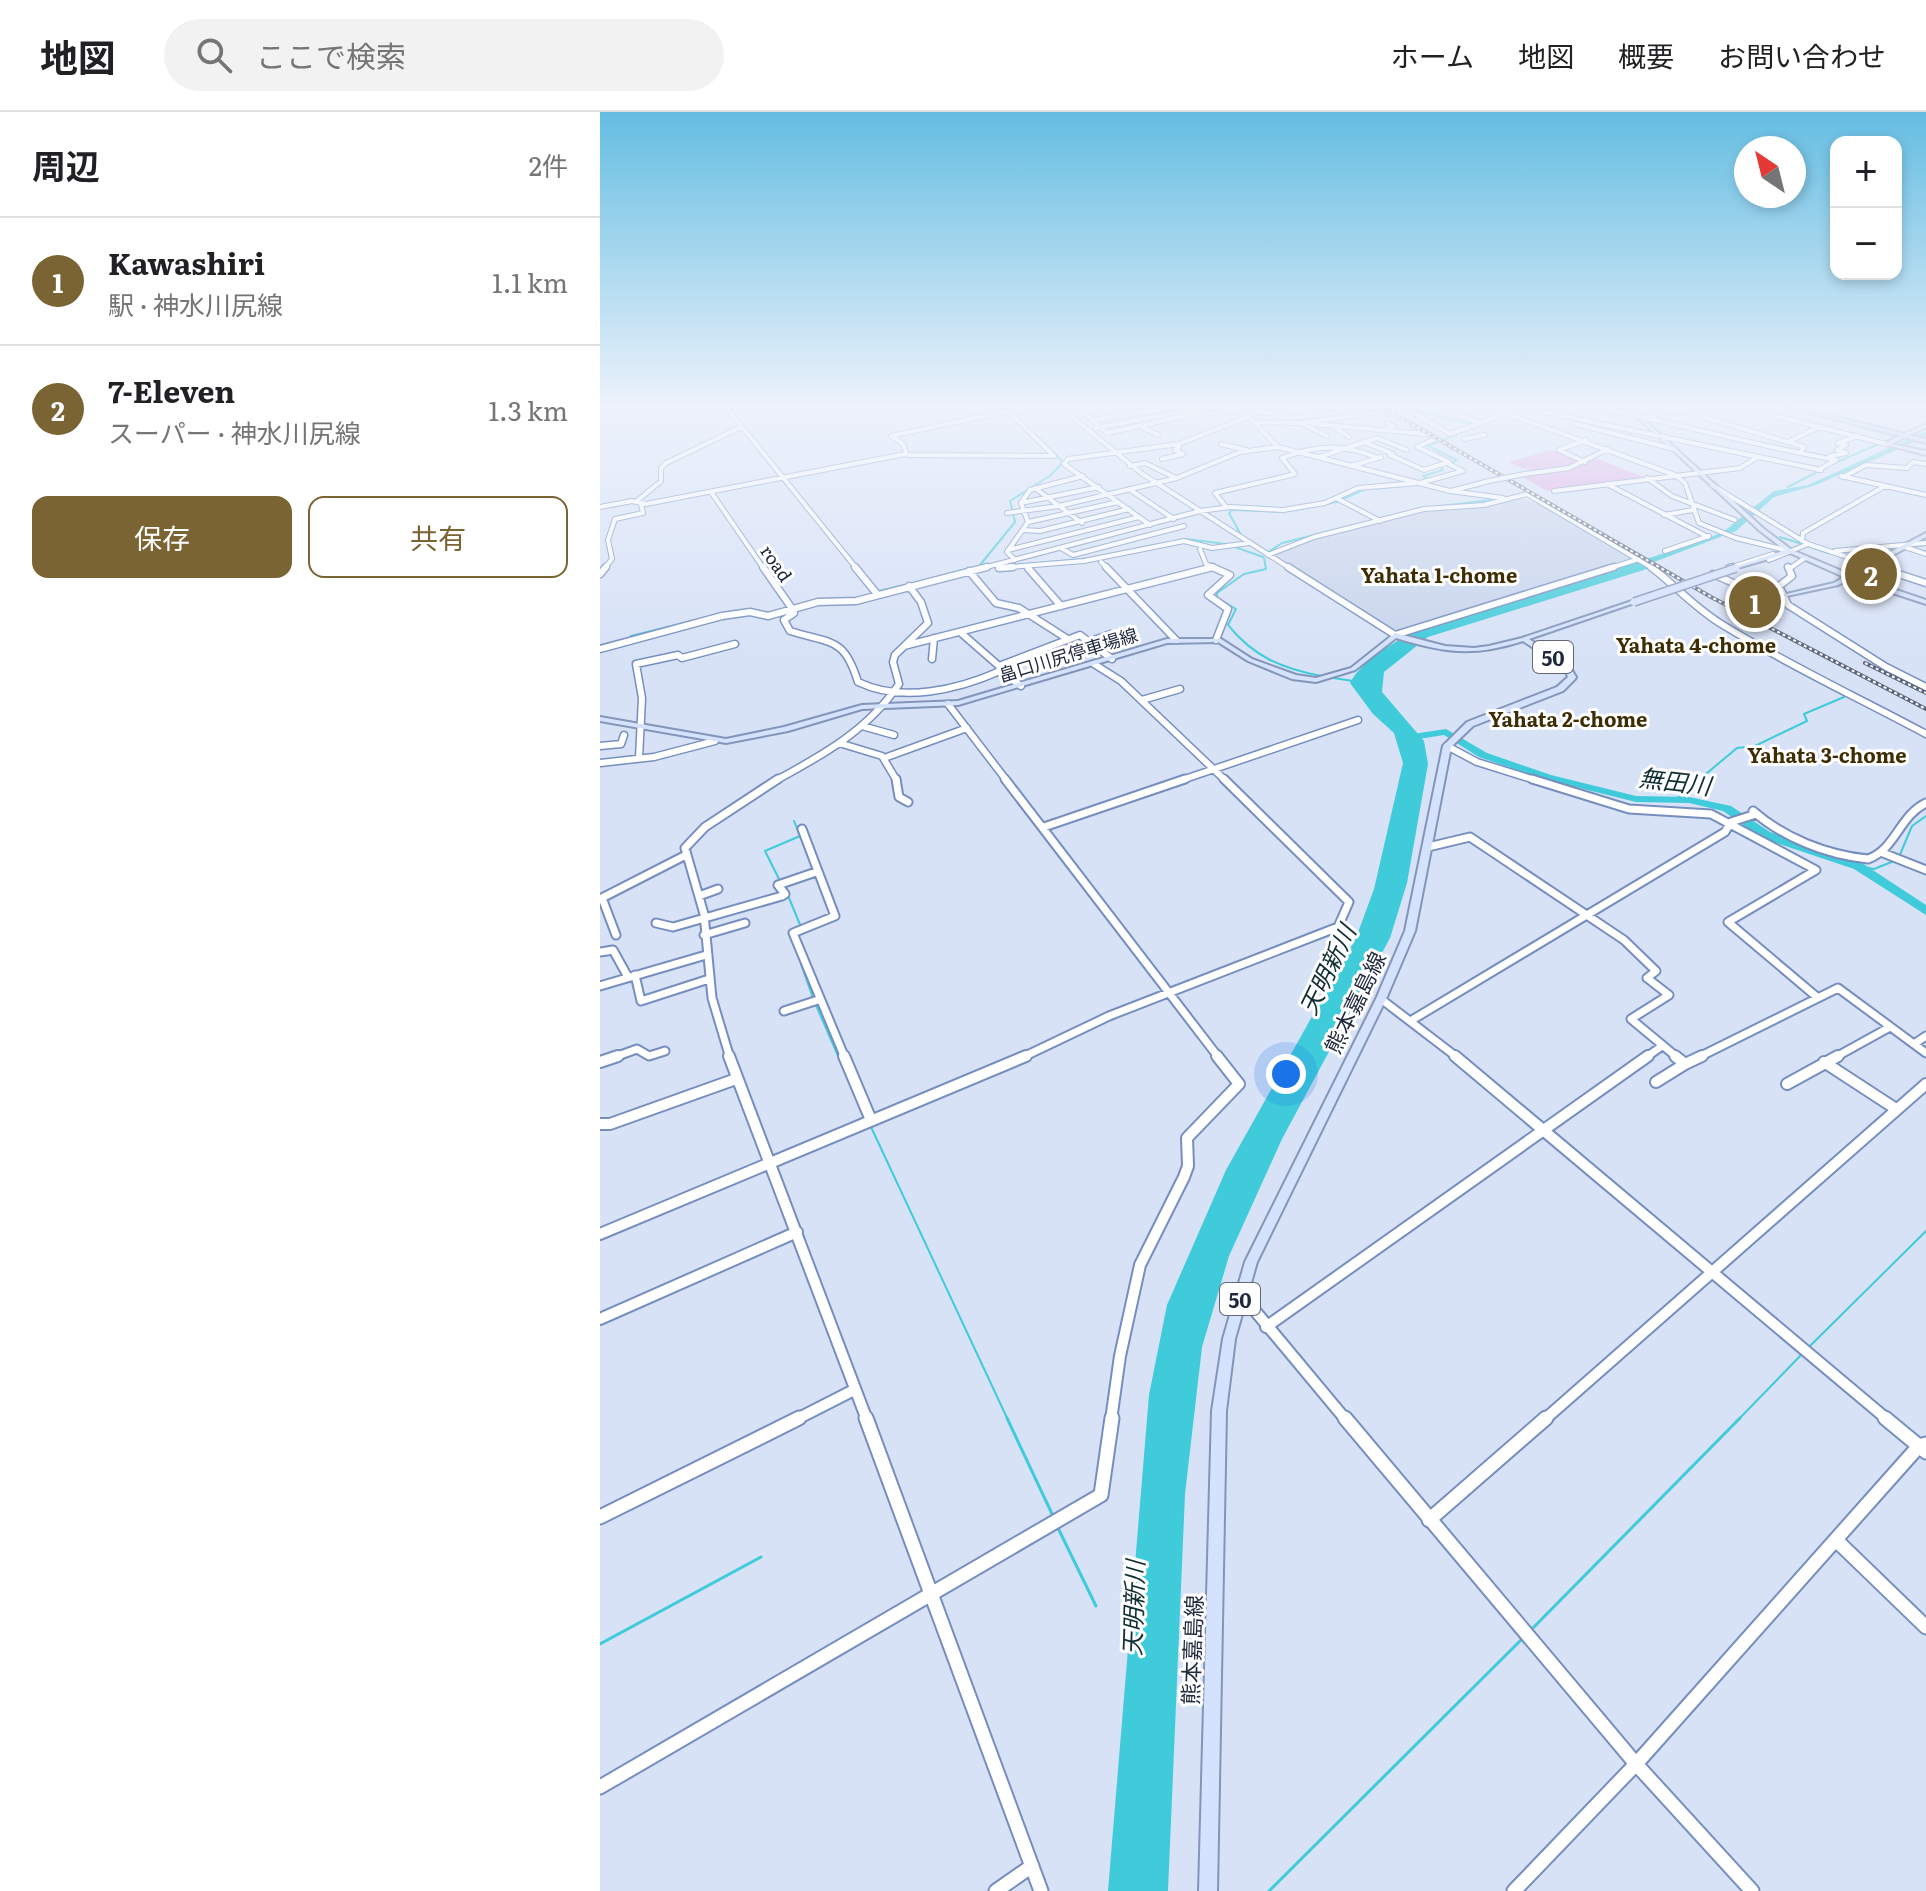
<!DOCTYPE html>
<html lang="ja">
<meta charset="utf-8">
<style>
body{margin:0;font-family:Literata,"Noto Sans JP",serif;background:#f2f2f2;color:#202124}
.controls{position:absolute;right:24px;top:24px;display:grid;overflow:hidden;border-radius:16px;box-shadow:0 4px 12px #0003}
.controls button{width:72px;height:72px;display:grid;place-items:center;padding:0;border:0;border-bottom:2px solid #e0e0e0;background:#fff;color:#202124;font:40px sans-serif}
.compass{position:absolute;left:1134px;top:24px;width:72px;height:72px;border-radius:50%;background:#fff;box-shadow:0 4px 12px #0003;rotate:325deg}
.you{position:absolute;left:686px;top:962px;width:28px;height:28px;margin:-20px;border:6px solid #fff;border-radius:50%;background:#1a73e8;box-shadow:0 0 0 12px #1a73e833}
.badge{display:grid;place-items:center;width:52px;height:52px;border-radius:50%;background:#7b6434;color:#fff;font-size:26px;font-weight:700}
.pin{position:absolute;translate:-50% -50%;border:4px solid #fff;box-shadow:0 2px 8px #0006}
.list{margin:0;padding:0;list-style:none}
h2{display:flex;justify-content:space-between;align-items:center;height:104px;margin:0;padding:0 32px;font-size:34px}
h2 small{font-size:26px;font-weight:400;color:#757577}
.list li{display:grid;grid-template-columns:52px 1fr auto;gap:24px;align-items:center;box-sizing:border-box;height:128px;padding:0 32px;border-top:2px solid #e0e0e0}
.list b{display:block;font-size:30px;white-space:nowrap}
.list p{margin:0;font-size:26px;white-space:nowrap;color:#757577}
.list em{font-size:26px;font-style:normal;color:#757577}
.actions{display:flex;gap:16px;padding:24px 32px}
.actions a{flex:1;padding:18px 0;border:2px solid #7b6434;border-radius:16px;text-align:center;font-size:28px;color:#7b6434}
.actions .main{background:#7b6434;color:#fff}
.icon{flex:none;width:44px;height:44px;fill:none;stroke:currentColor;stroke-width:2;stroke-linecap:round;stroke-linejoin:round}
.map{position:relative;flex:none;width:1326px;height:1779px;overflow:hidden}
header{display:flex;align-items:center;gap:48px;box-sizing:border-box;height:112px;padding:0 40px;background:#fff;border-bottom:2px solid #e0e0e0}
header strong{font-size:38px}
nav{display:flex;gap:44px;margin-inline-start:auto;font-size:28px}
.search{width:560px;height:72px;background:#f2f2f2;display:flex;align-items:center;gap:20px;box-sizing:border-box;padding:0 28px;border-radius:44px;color:#757577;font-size:30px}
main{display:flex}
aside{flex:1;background:#fff}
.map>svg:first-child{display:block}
.built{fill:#c8d4ec}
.green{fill:#dfa3e3}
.water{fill:#3fcbd9}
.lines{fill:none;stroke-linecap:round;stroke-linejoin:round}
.stream-far1{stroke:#3fcbd9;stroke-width:2}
.stream{stroke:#3fcbd9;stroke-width:3}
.river{fill:#3fcbd9;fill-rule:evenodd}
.minor-far4-casing{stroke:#768ebf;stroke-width:6}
.minor-far3-casing{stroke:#768ebf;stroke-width:9}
.minor-far2-casing{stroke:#768ebf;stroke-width:11}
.minor-far1-casing{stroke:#768ebf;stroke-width:14}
.minor-casing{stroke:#768ebf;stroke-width:17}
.major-casing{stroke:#8395b8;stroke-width:4}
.highway-casing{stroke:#8395b8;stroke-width:4}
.minor-far4{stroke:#fff;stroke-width:4}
.minor-far3{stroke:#fff;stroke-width:6}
.minor-far2{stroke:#fff;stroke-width:7}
.minor-far1{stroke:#fff;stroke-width:10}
.minor{stroke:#fff;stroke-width:13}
.major{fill:#d5e2fd;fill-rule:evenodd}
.highway{fill:#b9cffb;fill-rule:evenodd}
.rail-casing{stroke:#5d677b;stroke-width:4}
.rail{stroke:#fff;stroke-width:2;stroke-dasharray:3;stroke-linecap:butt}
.minor-bridge-casing{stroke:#768ebf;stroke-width:6;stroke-linecap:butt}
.major-bridge-casing{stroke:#8395b8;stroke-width:10;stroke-linecap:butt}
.minor-bridge{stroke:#fff;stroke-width:4}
.major-bridge{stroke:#d5e2fd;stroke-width:7}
.labels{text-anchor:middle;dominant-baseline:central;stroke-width:6;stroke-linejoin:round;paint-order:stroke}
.far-street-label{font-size:18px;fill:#1f283c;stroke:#fff}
.far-neighbourhood-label{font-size:20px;font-weight:bold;fill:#3e2d03;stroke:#fff}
.shield{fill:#fff;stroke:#626876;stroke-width:2}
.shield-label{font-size:20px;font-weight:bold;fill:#1f283c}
.street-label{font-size:22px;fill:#1f283c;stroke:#fff}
.water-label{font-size:24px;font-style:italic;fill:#112f32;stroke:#fff}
</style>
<header>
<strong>地図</strong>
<div class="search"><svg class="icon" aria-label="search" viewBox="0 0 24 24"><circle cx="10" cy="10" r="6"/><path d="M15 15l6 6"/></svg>ここで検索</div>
<nav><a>ホーム</a><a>地図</a><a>概要</a><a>お問い合わせ</a></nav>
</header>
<main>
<aside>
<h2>周辺<small>2件</small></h2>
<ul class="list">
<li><span class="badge">1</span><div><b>Kawashiri</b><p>駅 · 神水川尻線</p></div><em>1.1 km</em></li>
<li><span class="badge">2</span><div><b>7-Eleven</b><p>スーパー · 神水川尻線</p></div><em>1.3 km</em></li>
</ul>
<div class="actions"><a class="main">保存</a><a>共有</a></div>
</aside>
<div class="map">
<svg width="1326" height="1779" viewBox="0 0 1326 1779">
<rect width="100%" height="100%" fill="#d7e2f7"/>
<path class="built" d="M916,385l29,9 92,53 -241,71 -124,-73 15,-10 130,-34 77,-8z"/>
<path class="green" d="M948,339h9l24,11c-28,9 -46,14 -72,0z
M996,346l47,19 -96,14 -26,-15 52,-7z"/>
<path class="water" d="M1326,319v6l-110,48 -42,12 -38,34 -90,34 4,3 -222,69 -44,35 -2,20 42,49 4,23 -21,119 -17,55 -108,201 -53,117 -27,91 -17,147 -17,397h-60l41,-496 18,-90 59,-135 130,-232 18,-49 29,-126 -9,-30 -21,-19 -23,-31c12,-22 36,-36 58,-48l285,-91 30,-12 51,-41 34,-6z"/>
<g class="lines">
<path class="stream-far1" d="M405,294l14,13
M809,297l61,15
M1285,330l12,-6
M850,351l7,-3 -29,-14 48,-19
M1230,353l49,-21
M829,367l-6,-3 20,-6 -3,-4
M1188,375l29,-15
M773,377l41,-4
M743,387l23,-10
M815,397l76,-9
M689,399l48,-9
M641,423l-12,-22 3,-3 50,2
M1180,425l22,7
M1208,434l20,7
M635,435l28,10
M1310,435l16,-2
M538,436l48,-9 40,5
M1262,439l38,-3
M667,441l15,-10 73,-18
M664,446l2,11 -22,5 -27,19v5l19,11 -8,16c26,32 53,43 93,51
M385,453h-5l35,-43 -5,-21 41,-26 12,-13 -29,-28
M415,453l77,-7
M310,472l68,-18
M279,479l25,-6
M31,524l77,-19
M727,565l26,4
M1076,687l61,-51 18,-2 52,-25 -3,-7 40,-17
M1299,745l13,-31 14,-10
M1258,754l16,3 20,-8
M180,769l-15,-30 35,-15 -6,-15
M184,774l17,41
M201,852l12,34
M216,893l35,81
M271,1015l137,293
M1208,1236l118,-117
M1138,1308l65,-67"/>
<path class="stream" d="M407,1306l46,98
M458,1416l38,78
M930,1519l210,-213
M0,1532l161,-87
M669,1779l254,-253"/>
<path class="river" d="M846,617l41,24 64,22 85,21 53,1 42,9 39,26 92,31 64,42v10l-72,-46 -92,-31 -39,-27 -34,-8 -53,-1 -93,-23 -64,-22 -35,-22 -38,6 -5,-3 5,-3z"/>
<g class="minor-far4-casing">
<path id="minor-far4" d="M125,294l132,163
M459,294l82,67 150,96
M630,294l24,16 24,25
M695,294l15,9
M779,294l45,26
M887,294l188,69 10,8 14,40 37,15 54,13
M916,294l305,64
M992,294c82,17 162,39 244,54l-18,10
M1067,294l137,41 -4,6
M1137,294l149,38
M0,298l27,-4
M408,299l46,45 -147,-1 -4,-11 -12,-8z
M408,299l52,-5
M482,299l25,22 95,-21
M600,299l9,3 37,-8
M468,301l40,-7
M753,302l-9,-5 18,-3
M852,302l31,9
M817,303l33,19 58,-21
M647,305l13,-6 30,7 45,-5
M1048,305l40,-11
M493,308l88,-14
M654,310l46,1 81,-11
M701,311l26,13
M713,312l114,10
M976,312l98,25
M542,315l16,8
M495,316l118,-22
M736,316l13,9
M786,317l8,-3 -7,-3
M864,327l21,-4
M764,330l29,12
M1188,330l31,-15
M621,332l25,6
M817,335l18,-8
M790,343l34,15 25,-8 -32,-15
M1230,344l16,-3 -9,-3 9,-5 -8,-2 20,-7
M719,345l58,-19 30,12
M562,347l21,-5 -8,-4 4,-3 -3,-2
M985,350l-26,-12 27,-10
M530,354l15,-3 31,15
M751,354l30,-9
M925,362l44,-6 39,-19
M1241,364l85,19
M1243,365l23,-12 41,3 6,-6 13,2
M1047,366l25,18 63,24
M820,371l43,-12 -16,-8
M1007,372l101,53
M1112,373l96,59 75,25
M435,376l47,35
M529,377l45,30
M851,379l38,-10
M954,379l186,-23 18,-11
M111,380l53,77
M738,387l42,22
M37,389l24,-20v-13l5,-5 75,-36
M421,391l78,-16
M0,395l32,-6 14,3 259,-50
M626,395l-11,-14 80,-19 -13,-16c36,-14 61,-14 97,0
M407,401l52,-7 118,-28 63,-26 38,-5 172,44 53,7
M1064,403l29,-5
M428,410l90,-20
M550,413l-86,-61 4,-5 111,-15 68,-27
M423,418l17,1 89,-22
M1202,429l1,-8 82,-47
M1305,435l21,7
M461,436l12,7 111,-29
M600,437l6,15 11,5
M408,438l131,-33
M1065,439l44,-15
M1235,439l91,-8
M668,443l46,-18 110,-28 60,-4 43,-11 127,75
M415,448l-8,-8 21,-30 -7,-19 9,-13 53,-14
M1169,448l39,-16
M501,450l7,7
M399,456l85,-7 100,-20 28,7 37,-5
M1129,456l44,-14
M4,457l8,-10 -4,-19 7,-21 28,-6 -2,-9
M379,457l221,-58 30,-4 53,3 42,-7 33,-15 60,-5
M606,457l7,-2
M1007,457l32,-10
M1189,457l16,-11"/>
</g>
<g class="minor-far3-casing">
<path id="minor-far3" d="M163,455l30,43
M255,455l22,27
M506,455l70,73
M612,455l18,8 -22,20 20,14 -12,31
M688,455l107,68 219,-68
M1051,455c25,19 45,42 72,58 65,40 136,73 203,109
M1188,455l4,9 -13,10 9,19 98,62 40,20
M1277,455l49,16
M399,456l14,-1
M428,456l33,38
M1129,456l4,-1
M369,459l27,32 23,5 47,30
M0,462l6,-7
M1113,462l34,15 37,7
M194,501l-10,7 6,11c42,13 54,6 68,51 44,21 99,8 142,-11l-1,-5 81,-31 32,24
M360,520l39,34
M491,529l20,-7
M304,534l309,-79
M0,537l122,-33 28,-4 18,4 50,-14 38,-1 131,-34
M332,547l2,-21
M494,552l27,17 105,100
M400,559l21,15
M542,588l38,-11
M348,592l59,77
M262,614l32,9
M239,631l43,13 15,25
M0,634l21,-2 3,-9
M847,634l30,16 61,19
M287,645l80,-29
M39,646l3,-60 -6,-34 42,-9 4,3 53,-14
M0,651l54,-6 61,-16
M175,669c48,-26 93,-51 124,-97l-6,-22 2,-7 33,-32 -7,-21 -12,-16
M579,669l179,-61"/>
</g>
<g class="minor-far2-casing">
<path id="minor-far2" d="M296,667l3,18 9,5
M405,667l214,279
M932,667l97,30 82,5 105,56 -88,52 90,76
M1153,699c31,27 74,44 115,48 28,-10 31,-43 58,-56
M444,715l141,-48
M202,717l33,87 -42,17 52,125
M828,735l42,-10 154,103 32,31 -9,7 22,17 -38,24 47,39
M1283,741l43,17
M99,784l19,-7
M2,786l14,37
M0,787l86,-44
M56,811l17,4 109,-31 3,-2 -7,-9 38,-13
M104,823l41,-12
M0,840l13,-2 15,27
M35,863l6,26 68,-22
M0,874l106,-31
M781,887l77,59
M184,899l34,-11
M812,908l313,-188 6,-10 25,-8
M1314,932l12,-8
M12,946l25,-9 12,7 16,-5
M130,946l-18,-60 -8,-84 -19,-66 20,-21 73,-48
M421,946l88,-42 229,-89 11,-25 -125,-123
M1045,946l17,-12
M1097,946l141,-70 88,65
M1234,946l56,-31"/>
</g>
<g class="minor-far1-casing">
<path id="minor-far1" d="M129,944l138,364
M244,944l27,64
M855,944l433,364
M1075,944l10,8 17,-8
M0,950l18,-6
M1224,950l72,47
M1056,970l29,-18
M1187,972l51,-28
M0,1012h10l126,-45
M0,1122l426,-178
M641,1182l105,126
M0,1207l197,-87
M666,1215l382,-271
M195,1308l59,-30
M511,1308l9,-64 20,-91 44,-88 4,-11 -1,-28 52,-54 -22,-28
M944,1308l382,-336"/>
</g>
<g class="minor-casing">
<path id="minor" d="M266,1306l175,473
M745,1306l291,346 116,127
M1285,1306l41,34
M0,1405l199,-99
M829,1408l117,-102
M1236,1428l90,87
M0,1675l501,-292 11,-77
M396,1779l36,-25
M914,1779l122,-127 283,-318 7,-2"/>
</g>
<g class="major-casing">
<path id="major" d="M1025,294h4l135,123 28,21 57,24 77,-41v4l-71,39 71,24v4l-76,-25 -12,6 -56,12v-2l52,-12 10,-6 -54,-24 -56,16v-2l51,-17 -25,-19z
M1326,312v3l-35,17 35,7v4l-43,-11z
M1032,489l5,1 -108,37 41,28 6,10 -1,2 -12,12 -90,35 -22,21 -36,184 -29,68 -129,263 -22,77 -9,72 -9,480h-18l13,-480 11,-72 22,-77 131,-263 29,-68 38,-185 24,-24 90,-35 11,-10 -3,-8 -42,-28c-50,16 -78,12 -127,-3l-41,32 -39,12 -24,-3 -44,-18 -30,-19 -51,1 -209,62 -96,4 -74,22 -62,12 -126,-22v-4l126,22 58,-12 78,-22 96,-4 209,-62h54l31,20 44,16 20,3 35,-10 44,-35 50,13 29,2 15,-2 33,-8z"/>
</g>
<g class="highway-casing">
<path id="highway" d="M1184,294h8l134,33v4z"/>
</g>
<use href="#minor-far4" class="minor-far4"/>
<use href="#minor-far3" class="minor-far3"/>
<use href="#minor-far2" class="minor-far2"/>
<use href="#minor-far1" class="minor-far1"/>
<use href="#minor" class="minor"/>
<use href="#major" class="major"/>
<use href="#highway" class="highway"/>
<g class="rail-casing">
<path id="rail" d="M781,294l330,191 215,112
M1265,551l61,30"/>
</g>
<use href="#rail" class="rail"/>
<g class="minor-bridge-casing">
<path id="minor-bridge" d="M889,369l36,-7"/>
</g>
<g class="major-bridge-casing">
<path id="major-bridge" d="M1034,490l102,-34"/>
</g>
<use href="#minor-bridge" class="minor-bridge"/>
<use href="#major-bridge" class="major-bridge"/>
</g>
<linearGradient id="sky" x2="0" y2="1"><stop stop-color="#64bde2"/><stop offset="0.54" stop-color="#edf2fb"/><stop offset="1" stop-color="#edf2fb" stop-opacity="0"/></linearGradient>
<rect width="1326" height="543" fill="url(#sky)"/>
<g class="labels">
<g class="far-street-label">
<text transform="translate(177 451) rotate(55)">road</text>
<text transform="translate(468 542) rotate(-17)">畠口川尻停車場線</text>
</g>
<g class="far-neighbourhood-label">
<text x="839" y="462">Yahata 1-chome</text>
<text x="1096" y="532">Yahata 4-chome</text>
<text x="968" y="606">Yahata 2-chome</text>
<text x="1227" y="642">Yahata 3-chome</text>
</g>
<g class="shield">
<rect x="933" y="529" width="40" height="32" rx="6"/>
<rect x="620" y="1171" width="40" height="32" rx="6"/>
</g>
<g class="shield-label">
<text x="953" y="545">50</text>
<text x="640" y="1187">50</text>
</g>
<g class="street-label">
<text transform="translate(754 890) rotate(-64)">熊本嘉島線</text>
<text transform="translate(591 1538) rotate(-88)">熊本嘉島線</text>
</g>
<g class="water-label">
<text transform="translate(1075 668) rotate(7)">無田川</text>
<text transform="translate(726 857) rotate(-64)">天明新川</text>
<text transform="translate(532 1496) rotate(-88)">天明新川</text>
</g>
</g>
</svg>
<div class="controls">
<button>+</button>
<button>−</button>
</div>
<svg class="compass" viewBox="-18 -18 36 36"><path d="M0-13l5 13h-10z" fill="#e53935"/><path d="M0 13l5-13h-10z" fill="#757577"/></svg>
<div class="you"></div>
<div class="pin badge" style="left:1155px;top:490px">1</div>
<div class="pin badge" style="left:1271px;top:462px">2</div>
</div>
</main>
